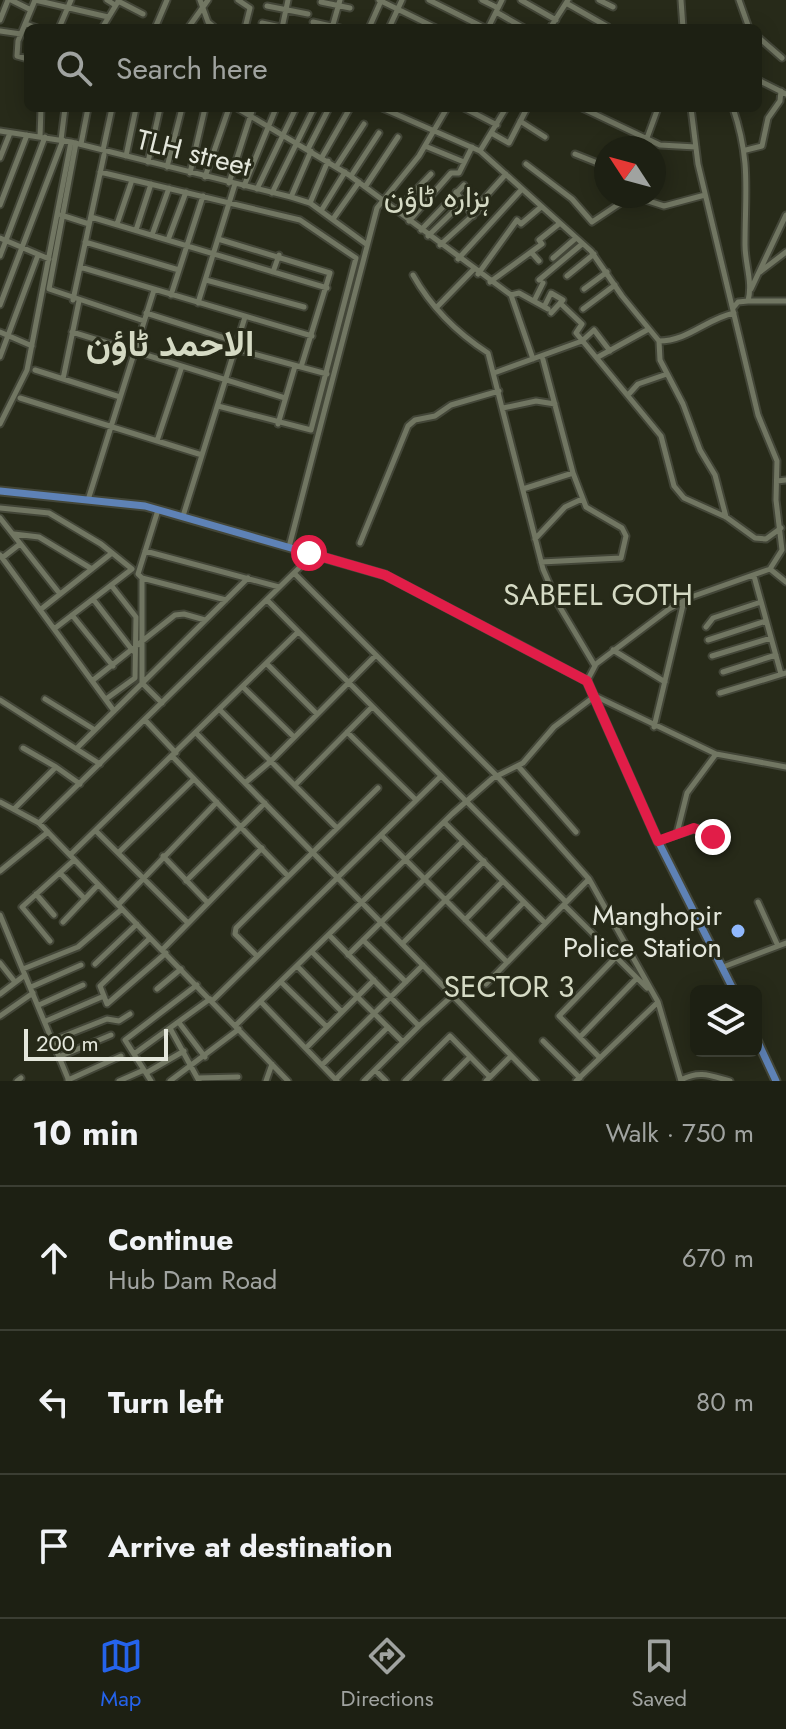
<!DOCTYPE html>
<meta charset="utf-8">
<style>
body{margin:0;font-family:Jost,Vazirmatn,sans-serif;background:#25281c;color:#f1f3f6}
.controls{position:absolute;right:24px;bottom:24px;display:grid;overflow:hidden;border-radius:12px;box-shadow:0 4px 20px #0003}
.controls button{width:72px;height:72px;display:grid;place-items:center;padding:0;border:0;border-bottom:2px solid #3b3e33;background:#1d2013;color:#f1f3f6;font:40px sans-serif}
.compass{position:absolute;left:594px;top:136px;width:72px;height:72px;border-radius:50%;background:#1d2013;box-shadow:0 4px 20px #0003;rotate:306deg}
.scale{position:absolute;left:24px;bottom:20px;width:144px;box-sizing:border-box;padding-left:8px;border:4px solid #e4e7dc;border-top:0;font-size:22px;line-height:28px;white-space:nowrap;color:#e4e7dc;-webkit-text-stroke:6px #272a19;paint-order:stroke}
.stop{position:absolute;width:24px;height:24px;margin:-18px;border:6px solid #e11d48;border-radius:50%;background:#fff}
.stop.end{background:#e11d48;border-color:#fff;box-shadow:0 2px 8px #0008}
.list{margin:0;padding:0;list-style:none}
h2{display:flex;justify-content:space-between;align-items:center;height:104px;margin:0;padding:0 32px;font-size:34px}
h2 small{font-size:26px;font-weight:400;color:#a0a3a0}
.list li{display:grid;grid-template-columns:52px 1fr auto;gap:24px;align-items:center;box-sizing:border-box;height:144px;padding:0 32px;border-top:2px solid #3b3e33}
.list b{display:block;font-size:30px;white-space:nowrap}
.list p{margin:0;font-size:26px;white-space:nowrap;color:#a0a3a0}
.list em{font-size:26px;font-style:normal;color:#a0a3a0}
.icon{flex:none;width:44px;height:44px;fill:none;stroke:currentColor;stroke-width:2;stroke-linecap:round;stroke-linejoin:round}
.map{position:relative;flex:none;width:786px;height:1081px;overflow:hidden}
.search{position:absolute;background:#1d2013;box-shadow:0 4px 20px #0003;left:24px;right:24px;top:24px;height:88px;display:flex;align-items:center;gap:20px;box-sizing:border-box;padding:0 28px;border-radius:12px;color:#a0a3a0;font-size:30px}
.sheet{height:536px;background:#1d2013}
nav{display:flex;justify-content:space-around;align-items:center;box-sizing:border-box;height:112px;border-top:2px solid #3b3e33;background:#1d2013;font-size:22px;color:#a0a3a0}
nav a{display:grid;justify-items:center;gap:4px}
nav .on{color:#2563eb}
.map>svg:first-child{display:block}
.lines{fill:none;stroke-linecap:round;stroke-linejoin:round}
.minor-casing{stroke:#434638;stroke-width:9}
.major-casing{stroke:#434638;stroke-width:11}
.minor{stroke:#717662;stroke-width:5}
.major{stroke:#5e82b6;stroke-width:7}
.route{stroke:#e11d48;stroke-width:10}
.poi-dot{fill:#90b8fd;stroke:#272a19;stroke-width:3}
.labels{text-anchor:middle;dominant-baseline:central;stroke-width:6;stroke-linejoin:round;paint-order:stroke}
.street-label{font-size:28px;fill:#e4e7dc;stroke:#272a19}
.poi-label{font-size:28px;fill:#e4e7dc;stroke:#272a19;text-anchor:end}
.neighbourhood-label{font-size:30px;fill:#d5dac4;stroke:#272a19}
.district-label{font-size:36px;font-weight:bold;fill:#d5dac4;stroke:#272a19}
</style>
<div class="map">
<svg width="786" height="1081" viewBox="0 0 786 1081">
<rect width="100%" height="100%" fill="#272a19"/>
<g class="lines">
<g class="minor-casing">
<path id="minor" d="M11,0l20,10
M35,0l73,17
M107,0l8,5
M200,0l8,22 7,6
M238,0l12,8 -5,20
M379,0l57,28
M429,0l56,28
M482,0l16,8
M521,0l35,20
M599,0l14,7
M681,0l2,28
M739,0l10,28
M118,1l25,13
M321,2l29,6
M566,3l42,24
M267,6l41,8
M496,12l28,16
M0,20l8,-20
M313,22l27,6
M262,23l23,5
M26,24l11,4
M59,28l12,-28
M102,28l17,-28
M155,28l12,-28
M188,28l20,-28
M282,28l6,-28
M332,28l8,-28
M369,28l12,-27
M389,28l13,-28
M488,28l14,-28
M550,28l18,-28
M0,31l21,3
M758,37l24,21
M28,59l-11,-3 1,-15 17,-41
M758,80l28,14
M237,108l112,67 162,120 22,64
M382,108l98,43 111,100 31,45 37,45 1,19 23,44 17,46 15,25 11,42
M464,108l33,17
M582,108l78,37 36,2
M733,108c18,53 12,83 12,137 0,19 8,37 3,56l-10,1 -5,6
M520,121l25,16
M0,131l71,11 220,55 19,6 56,41
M493,134l16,9 18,-35
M40,137l1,-29
M647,138l11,-30
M61,140l4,-32
M76,143l-27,146 95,32
M81,144l7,-36
M425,146l39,16
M308,149l21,-41
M103,150l9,-42
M746,150l16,-4 6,-28 12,-17 1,-10
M480,151l26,-43
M575,154l25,10 6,8
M126,156l10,-48
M322,157l28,-49
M0,158l10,-25
M148,162l12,-54
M526,164l46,35 20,23 39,-26
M167,167l15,-59
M336,167l28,-43
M100,172l200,48 56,38 -45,172 -93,-24
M190,173l15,-65
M351,176l28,-43
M205,177l24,-69
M229,183l24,-75
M244,186l32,-78
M365,187l33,-50
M257,189l39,-81
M456,192l17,24
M272,193l42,-85
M633,196l31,10 41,-11
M291,197l20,-46
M310,203l18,-42
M0,205l27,-70
M321,211l24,-39
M396,211l35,-37
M61,215l28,9
M91,217l236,71
M333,219l26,-37
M409,221l42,-48h8l13,-26
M117,224l15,-44
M136,230l15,-46
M421,230l43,-45
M152,235l17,-47
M428,236l35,-34
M0,238l49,21
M218,239l112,34 -29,94 -66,-18
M168,240l18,-48
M85,242l94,28
M440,245l43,-39 -3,-3 26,-29
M531,252l8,9
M0,256l45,-119
M553,258l23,-20
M458,259l64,-70
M80,267l232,69
M273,272l6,-17
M760,272l26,-20
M478,274l39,-54 4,4 20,-17
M413,275c18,32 44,58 75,78l55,216 15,35 37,62
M567,276l27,-22
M206,280l98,27
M539,280l43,-36
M490,282l52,-38 -3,-4 20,-16
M584,289l23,-17
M751,289l35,-74
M171,295l32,-99
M511,295l8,-2 29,16
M73,300l31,-145
M534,301l9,-18
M748,301h38
M198,303l37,-119
M560,303l22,21 -6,9 85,103 13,50 10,12 42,19 29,21 11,1 15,-11
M0,305l63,-165
M544,307l7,-14 12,7 -12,13
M436,308l37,-38
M583,309l32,-24
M146,313l91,29
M0,332l32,14
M72,332l213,66
M659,341c29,0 47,-22 75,-28
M542,356l31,117
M0,357l38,-102
M598,357l49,-27
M301,367l26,7
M35,370l85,27
M494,373l88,-32 12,-11 16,21
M63,379l16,-78
M628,395l10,-11 29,-10
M20,398l182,57
M503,408l33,-7 19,3
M0,424l27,-54 44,-228
M278,424l17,-58
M157,441l25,-75
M777,481l9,-1
M523,489l50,-16 13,34 36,21 4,8 -5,22 -80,4
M88,500l66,-210
M0,508l49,5 52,31 31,25 -78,60
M158,510l-20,64 4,4v105l20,20
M183,516l62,-199
M0,518l60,76
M14,534l25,3 53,32
M535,539l30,-32 17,-8
M360,543l48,-117 7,-6 20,-4 16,-11 48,-14
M289,547l88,-339 42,-52 28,-48
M145,551l134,36
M0,555l114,156
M2,558l18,-14
M770,569l16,13
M294,573l203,203 92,103 69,123 23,79
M754,576l27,98
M142,578l84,22
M93,599l40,52
M267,600l299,302
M40,610l72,-57
M72,615l41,51
M706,627l7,-9 48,-16
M708,640l58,-19
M613,650l52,32
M712,656l59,-18
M267,664l50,50
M723,672l53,-17
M92,681l83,-66 9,-1 21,6
M587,681l9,-17 73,-55 22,-12 79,-28 12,-19 -6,-50 1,-39 -19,-46 -60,-251 -7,-56
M243,687l51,50
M720,693l66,-20
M45,699l50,31
M106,699l29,-21 1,-61 -25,-32
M0,700l100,64
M220,710l117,118
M145,720l31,33
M654,727l30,-126
M347,732l69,68
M196,733l340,348
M78,747l170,-169
M172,756l116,120
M518,766l58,66
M56,767l24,17
M245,783l26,-22 105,-106
M295,785l77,-78
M0,802l39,21 249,258
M14,809l42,-42 -33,-19
M444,822l101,101
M39,823l263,-258 7,-12
M96,831l92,92
M677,833l10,-40 29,-39
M381,835l126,127
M658,841l40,-13 15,9
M118,853l76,-74
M70,855l228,-223
M163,856l45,47
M0,871l48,-39
M60,873l25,26
M186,881l79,-78
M36,894l18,21
M758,902l20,44
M118,905l99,-103
M564,905l83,83
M0,915l69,166
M465,920l38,-39
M63,922l35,-37
M329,935l90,91 -55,55
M150,938l-50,48 7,18 59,-51
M363,940l43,42
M50,941l-28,-34 52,-47
M486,941l38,-39
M402,944l82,-83
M162,950l100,-102
M312,952l91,90
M256,955l-21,-21 1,-6 142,-140
M348,955l115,-114
M0,963l15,19
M95,964l42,-40
M297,966l45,46
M723,967l63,-24
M23,969l55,-22 44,-38
M281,982l46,45
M486,984l103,-105
M31,987l50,-22
M157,989l24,-20
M0,994l25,-19
M212,1001l229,-225
M261,1002l76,79
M39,1005l44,-20
M0,1016l33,-23
M46,1021l58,-25
M180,1024l25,33
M235,1026l217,-212 41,-36 30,-15 31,-36 41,-31 121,58 70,13
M419,1026l34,-31
M171,1030l28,51
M580,1037l57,-59
M54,1040l53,-21 12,2 11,-7
M543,1041l37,37
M306,1048l68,-68
M134,1054l76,-55
M61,1056l50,-21
M600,1058l-41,-42 57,-59
M322,1065l101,-100
M375,1070l11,11
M146,1073l38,-22
M198,1078l40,-1
M336,1079l52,-52
M68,1080l53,-24
M681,1080c19,-10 30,-4 49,1
M17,1081l4,-3
M119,1081l25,-11
M151,1081l-26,-41 72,-55
M170,1081l69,-52
M266,1081l6,-17
M405,1081l45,-45 40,41
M446,1081l24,-24
M486,1081l25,-25
M576,1081l82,-79"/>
</g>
<g class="major-casing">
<path id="major" d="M0,491l145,15 240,69 202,106 71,160 76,150
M756,1038l20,43"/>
</g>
<use href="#minor" class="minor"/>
<use href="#major" class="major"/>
</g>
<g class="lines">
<path class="route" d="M309,553l76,22 202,106 71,160 36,-13 19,9"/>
</g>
<circle class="poi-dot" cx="738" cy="931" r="8"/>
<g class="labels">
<g class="street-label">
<text transform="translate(194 153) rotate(14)">TLH street</text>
</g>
<g class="poi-label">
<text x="722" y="915">Manghopir<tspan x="722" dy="32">Police Station</tspan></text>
</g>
<g class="neighbourhood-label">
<text x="437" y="196">ہزارہ ٹاؤن</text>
<text x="598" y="594">SABEEL GOTH</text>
<text x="509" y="986">SECTOR 3</text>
</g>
<g class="district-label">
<text x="170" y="343">الاحمد ٹاؤن</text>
</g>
</g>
</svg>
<div class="controls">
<button><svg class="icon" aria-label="layers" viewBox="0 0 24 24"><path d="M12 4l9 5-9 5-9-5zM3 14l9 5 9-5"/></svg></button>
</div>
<svg class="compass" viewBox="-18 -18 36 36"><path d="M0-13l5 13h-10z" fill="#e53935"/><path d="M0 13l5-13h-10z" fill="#a0a3a0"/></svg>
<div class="scale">200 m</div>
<div class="stop" style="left:309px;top:553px"></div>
<div class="stop end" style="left:713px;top:837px"></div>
<div class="search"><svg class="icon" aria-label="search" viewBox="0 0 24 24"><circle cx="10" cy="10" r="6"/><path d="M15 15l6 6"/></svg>Search here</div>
</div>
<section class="sheet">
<h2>10 min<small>Walk · 750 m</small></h2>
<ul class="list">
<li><svg class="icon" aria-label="ahead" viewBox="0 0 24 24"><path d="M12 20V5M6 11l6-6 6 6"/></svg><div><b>Continue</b><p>Hub Dam Road</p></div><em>670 m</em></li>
<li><svg class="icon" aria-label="left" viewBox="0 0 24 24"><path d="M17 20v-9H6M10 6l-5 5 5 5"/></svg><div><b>Turn left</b></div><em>80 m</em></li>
<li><svg class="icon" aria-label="arrive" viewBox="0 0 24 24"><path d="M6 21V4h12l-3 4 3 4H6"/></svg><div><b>Arrive at destination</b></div></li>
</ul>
</section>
<nav>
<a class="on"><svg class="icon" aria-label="map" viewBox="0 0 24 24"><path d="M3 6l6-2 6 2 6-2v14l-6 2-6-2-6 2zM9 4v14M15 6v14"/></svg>Map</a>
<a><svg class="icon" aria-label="directions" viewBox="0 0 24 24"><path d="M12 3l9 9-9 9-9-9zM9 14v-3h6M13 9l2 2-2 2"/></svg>Directions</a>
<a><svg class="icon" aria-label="saved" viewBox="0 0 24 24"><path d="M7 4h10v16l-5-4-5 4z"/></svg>Saved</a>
</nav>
